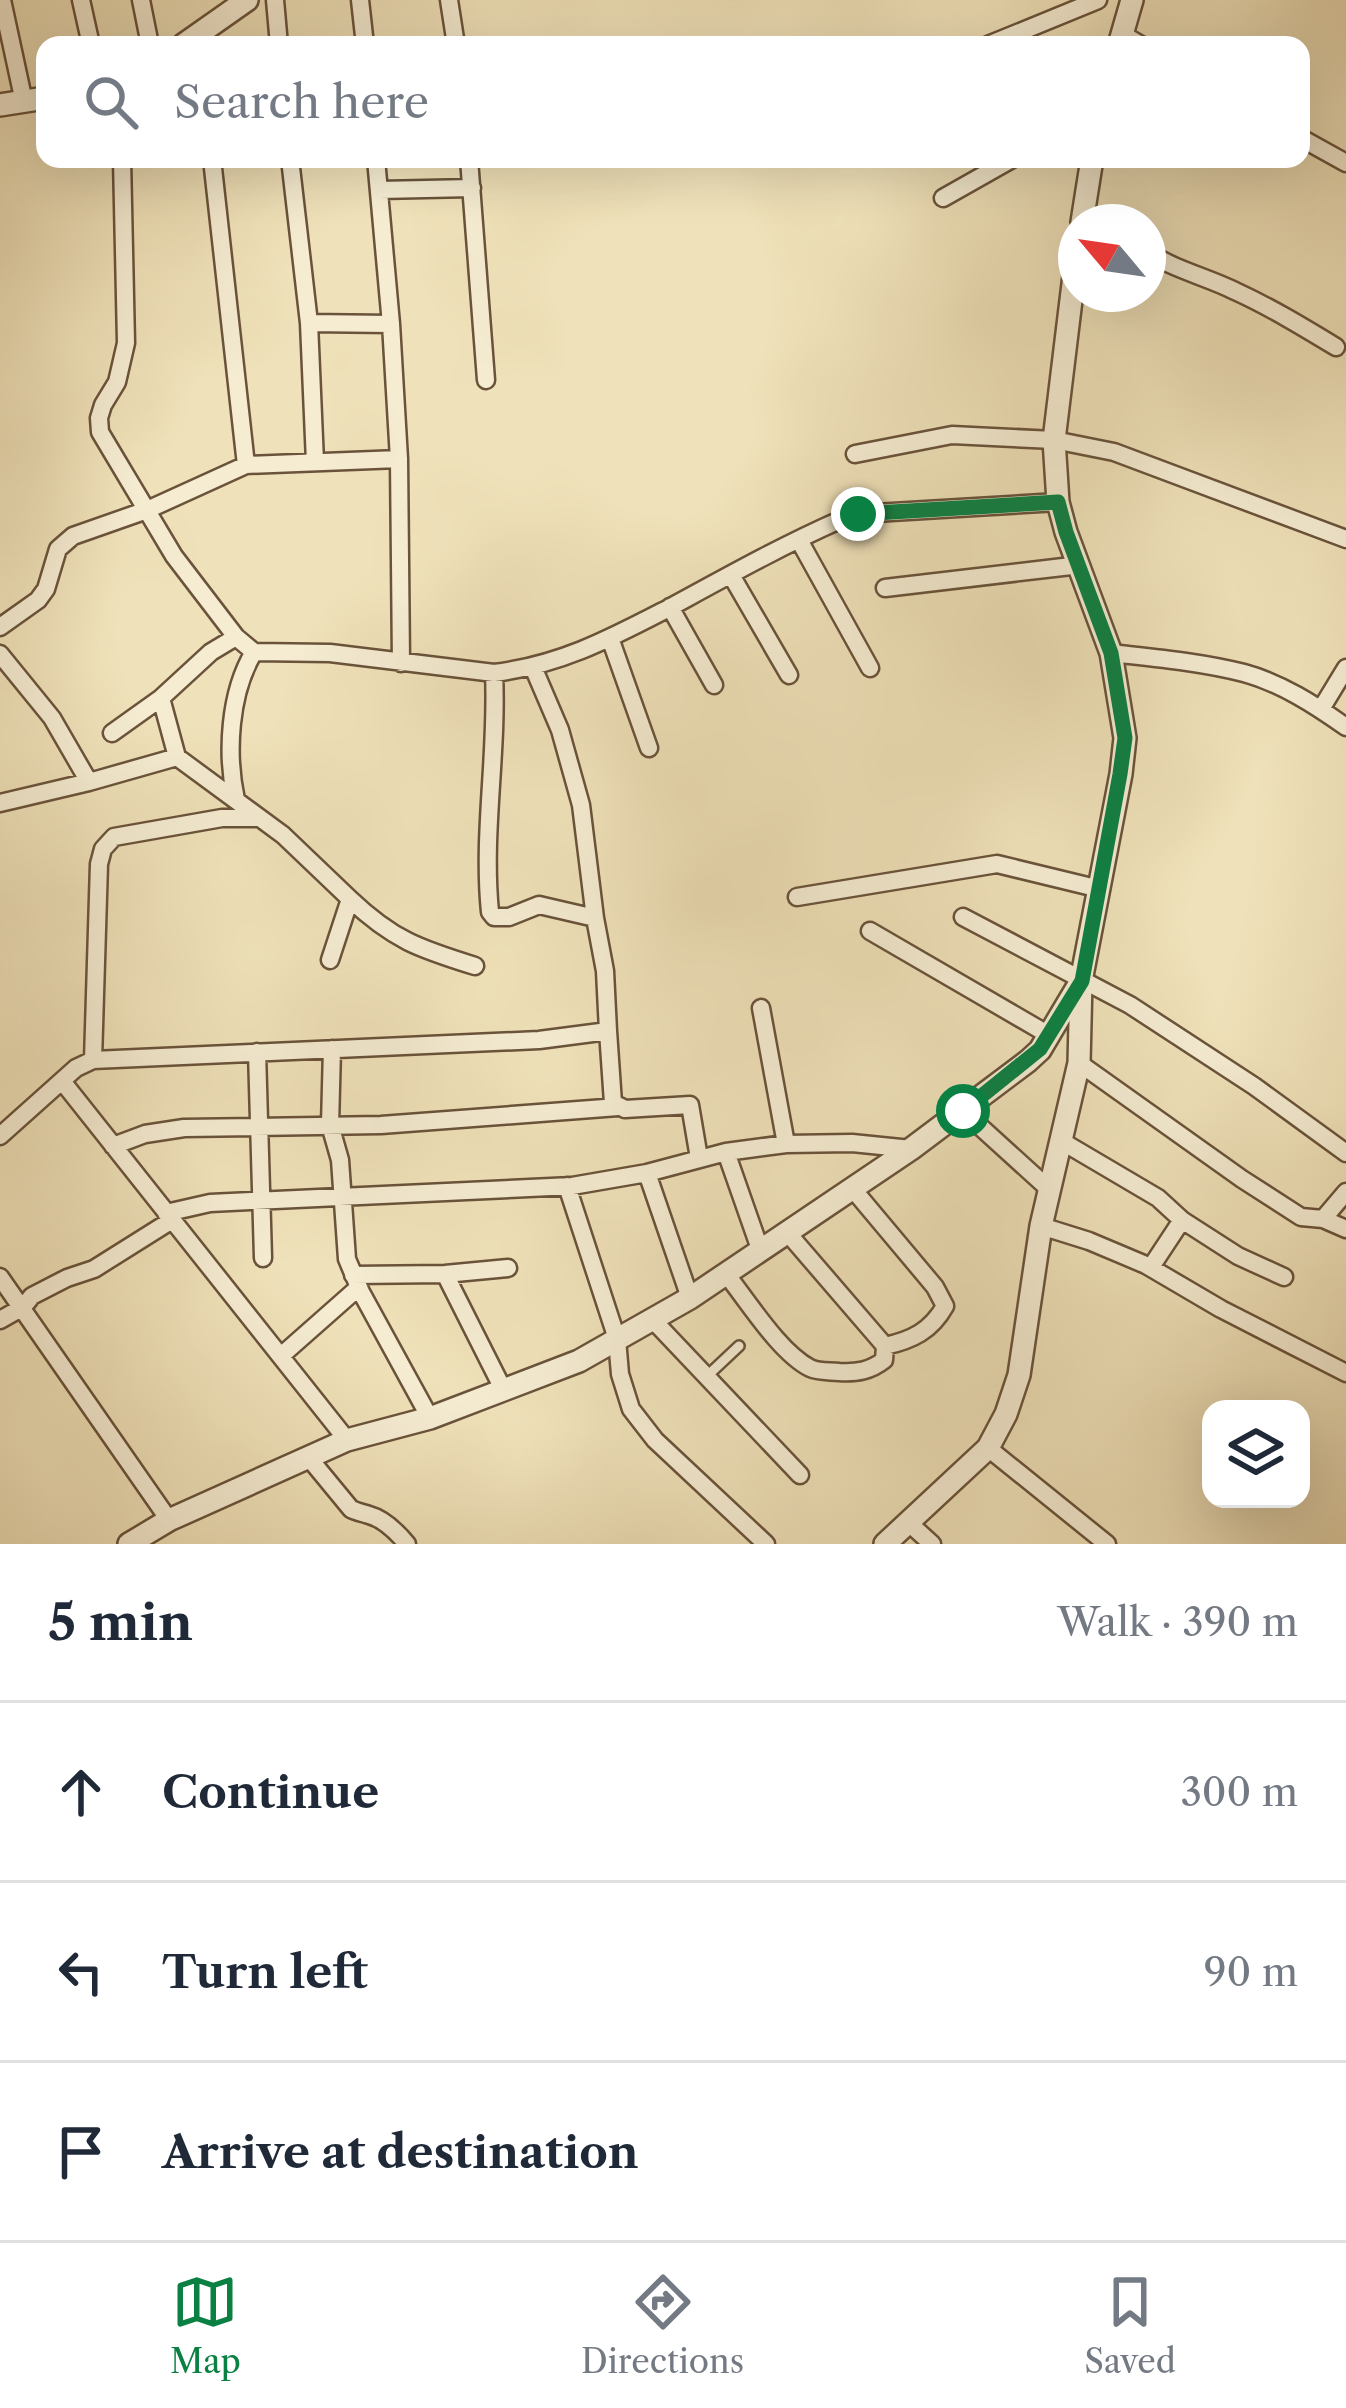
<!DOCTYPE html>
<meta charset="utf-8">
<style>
body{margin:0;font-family:"Libre Caslon Text",serif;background:#f6f6f7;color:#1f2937}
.controls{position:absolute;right:36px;bottom:36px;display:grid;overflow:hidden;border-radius:24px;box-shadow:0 12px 48px #0002}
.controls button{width:108px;height:108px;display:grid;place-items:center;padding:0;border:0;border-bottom:3px solid #e0e1e3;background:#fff;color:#1f2937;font:60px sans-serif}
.compass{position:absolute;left:1058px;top:204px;width:108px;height:108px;border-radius:50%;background:#fff;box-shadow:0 12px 48px #0002;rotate:299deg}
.stop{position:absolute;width:36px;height:36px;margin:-27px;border:9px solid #0b8043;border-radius:50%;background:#fff}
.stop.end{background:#0b8043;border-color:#fff;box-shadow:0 3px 12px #0008}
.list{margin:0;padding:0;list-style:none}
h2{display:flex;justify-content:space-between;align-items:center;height:156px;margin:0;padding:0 48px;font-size:51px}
h2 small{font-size:39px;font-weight:400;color:#747a83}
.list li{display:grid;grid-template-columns:78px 1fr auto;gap:36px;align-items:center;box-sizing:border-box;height:180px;padding:0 48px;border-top:3px solid #e0e1e3}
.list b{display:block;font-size:45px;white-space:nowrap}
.list em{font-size:39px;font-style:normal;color:#747a83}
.icon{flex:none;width:66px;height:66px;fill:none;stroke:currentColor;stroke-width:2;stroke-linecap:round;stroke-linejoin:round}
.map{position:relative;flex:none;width:1346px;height:1544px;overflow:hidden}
.search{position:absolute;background:#fff;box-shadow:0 12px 48px #0002;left:36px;right:36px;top:36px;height:132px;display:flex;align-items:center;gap:30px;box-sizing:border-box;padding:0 42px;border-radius:24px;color:#747a83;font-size:45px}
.sheet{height:696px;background:#fff}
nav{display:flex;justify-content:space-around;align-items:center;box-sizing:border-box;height:168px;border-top:3px solid #e0e1e3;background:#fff;font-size:33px;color:#747a83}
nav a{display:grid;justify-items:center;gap:6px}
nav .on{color:#0b8043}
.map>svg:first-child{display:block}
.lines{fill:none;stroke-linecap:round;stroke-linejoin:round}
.service-casing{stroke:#6a533a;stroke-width:14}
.minor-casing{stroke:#6a533a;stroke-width:21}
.tertiary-casing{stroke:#6a533a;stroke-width:26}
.service{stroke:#f5ecd2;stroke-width:9}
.minor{stroke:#f5ecd2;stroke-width:16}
.tertiary{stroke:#f5ecd2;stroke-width:21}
.route{stroke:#0b8043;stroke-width:15}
</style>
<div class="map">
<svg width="1346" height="1544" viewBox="0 0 1346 1544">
<rect width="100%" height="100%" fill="#efe1b9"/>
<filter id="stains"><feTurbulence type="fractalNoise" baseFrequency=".00167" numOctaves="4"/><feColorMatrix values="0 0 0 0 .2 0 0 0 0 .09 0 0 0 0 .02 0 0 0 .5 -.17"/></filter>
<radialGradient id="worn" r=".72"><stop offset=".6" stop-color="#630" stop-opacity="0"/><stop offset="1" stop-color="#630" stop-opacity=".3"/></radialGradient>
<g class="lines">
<g class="service-casing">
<path id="service" d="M706,1377l33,-31"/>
</g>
<g class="minor-casing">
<path id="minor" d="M2,0l22,102
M81,0l10,45
M141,0l9,45
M275,0l4,45
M360,0l5,45
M449,0l7,45
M1122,34l19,11
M988,45l110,-45
M1301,138l45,25
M122,159l4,184 -9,39 -14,23 -4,13 1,14 74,124 62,81 18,15 76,1 164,20c66,-8 115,-34 173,-64 57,-31 114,-63 173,-89l18,-6 200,-12
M212,159l34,306
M290,159l19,164 6,139
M469,159l17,221
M379,190l93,-2
M943,198l69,-39
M1148,252c27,18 59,25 87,39 35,16 68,36 101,56
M309,323l82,1
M855,454l97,-19 102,5 60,12 232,87
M399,459l2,204
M799,540l71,128
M731,575l58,100
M885,588l195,-23
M670,607l44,78
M0,627l38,-27 8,-11 12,-40 15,-13 74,-26 99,-45 153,-6 -8,-135 -15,-165
M236,637l-25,15 -50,46 16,59 106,78 67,64 -20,61
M610,638l39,110
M1111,653c44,5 90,9 133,20 37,10 71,32 102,54
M0,654l52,64 37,64 88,-25
M533,667l27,63 21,75 14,113
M494,673c4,80 -12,159 -4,239l4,5h15l30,-12 56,13 10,53 3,60
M1321,709l25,-41
M112,733l49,-35
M236,800c-10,-46 -7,-107 18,-148
M0,803l89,-21
M797,897l200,-33 103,25
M350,899c43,41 70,50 125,67
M963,917l167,88 124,81 92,67
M870,931l179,104
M761,1008l25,136
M332,1049l-2,76 10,35 7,99 14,33 69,126
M257,1052l6,206
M93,1060l6,-196 4,-15 11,-12 108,-19h35
M1079,1063l163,116 59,38 22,2 23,-27
M62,1081l285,359
M963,1111l87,79
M0,1136l76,-68 17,-8 446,-20 69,-9 5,72 12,6 65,-4 9,53
M1063,1142l95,56 24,22 56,36 46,21
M113,1146l32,-12 39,-6 197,-3 237,-18
M726,1152l34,97
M647,1173l43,125
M567,1186l50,153 3,35 11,35 24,31 111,104
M166,1213l44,-10 362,-17 75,-13 79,-21 60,-8 66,-1 59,6
M1323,1219l23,10
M1041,1226l48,15 57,24 75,44 125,64
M786,1231l99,115
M1151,1267l31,-47
M445,1274l59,117
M726,1274c22,27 53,78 84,94 8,4 19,3 29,4 18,1 31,-1 45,-12l1,-14c27,-6 46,-15 60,-40l-10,-19 -83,-99
M353,1275l92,-1 63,-6
M0,1277l169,243
M652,1319l148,156
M0,1320l23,-13 9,-11 35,-18 27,-9 78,-49
M282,1355l77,-68
M988,1448l119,96
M309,1458l42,51c6,3 12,4 18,6 15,4 28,17 38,29
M909,1523l23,21"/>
</g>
<g class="tertiary-casing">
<path id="tertiary" d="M183,45l64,-45
M1119,45l13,-45
M0,105l45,-7
M1082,222l10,-63
M129,1544l40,-24 178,-80 83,-22 149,-57 111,-63 221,-149 117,-88 12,-11 41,-69
M885,1544l103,-96 18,-34 13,-39 22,-149 38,-163 2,-82 40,-207 4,-36 -14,-85 -45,-121 -8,-30 -4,-62 22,-181"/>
</g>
<use href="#service" class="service"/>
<use href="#minor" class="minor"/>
<use href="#tertiary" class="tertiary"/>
</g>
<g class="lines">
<path class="route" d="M858,514l200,-12 8,30 45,121 14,85 -5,36 -38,207 -42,68 -77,62"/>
</g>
<rect width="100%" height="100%" filter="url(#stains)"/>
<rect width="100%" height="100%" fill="url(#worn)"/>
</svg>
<div class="controls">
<button><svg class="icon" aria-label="layers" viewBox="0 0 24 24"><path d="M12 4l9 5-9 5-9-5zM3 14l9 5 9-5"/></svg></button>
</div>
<svg class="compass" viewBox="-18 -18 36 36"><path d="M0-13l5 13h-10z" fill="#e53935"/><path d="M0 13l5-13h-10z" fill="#747a83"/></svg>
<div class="stop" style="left:963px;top:1111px"></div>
<div class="stop end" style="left:858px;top:514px"></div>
<div class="search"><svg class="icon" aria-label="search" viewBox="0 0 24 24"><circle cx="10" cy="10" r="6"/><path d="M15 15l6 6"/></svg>Search here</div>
</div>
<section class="sheet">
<h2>5 min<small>Walk · 390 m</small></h2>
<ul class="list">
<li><svg class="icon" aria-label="ahead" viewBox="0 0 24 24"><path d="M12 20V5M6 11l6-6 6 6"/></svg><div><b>Continue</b></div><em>300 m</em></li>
<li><svg class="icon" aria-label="left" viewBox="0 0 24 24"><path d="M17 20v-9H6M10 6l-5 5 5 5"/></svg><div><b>Turn left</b></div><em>90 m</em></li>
<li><svg class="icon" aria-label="arrive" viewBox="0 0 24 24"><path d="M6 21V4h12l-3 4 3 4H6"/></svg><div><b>Arrive at destination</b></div></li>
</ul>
</section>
<nav>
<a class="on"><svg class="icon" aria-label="map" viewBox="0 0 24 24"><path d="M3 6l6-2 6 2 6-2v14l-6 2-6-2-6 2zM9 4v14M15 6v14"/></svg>Map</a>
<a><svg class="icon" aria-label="directions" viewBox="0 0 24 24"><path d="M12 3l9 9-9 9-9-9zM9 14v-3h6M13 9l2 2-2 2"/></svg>Directions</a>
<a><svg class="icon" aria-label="saved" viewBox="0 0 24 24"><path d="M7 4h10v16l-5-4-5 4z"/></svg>Saved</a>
</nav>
